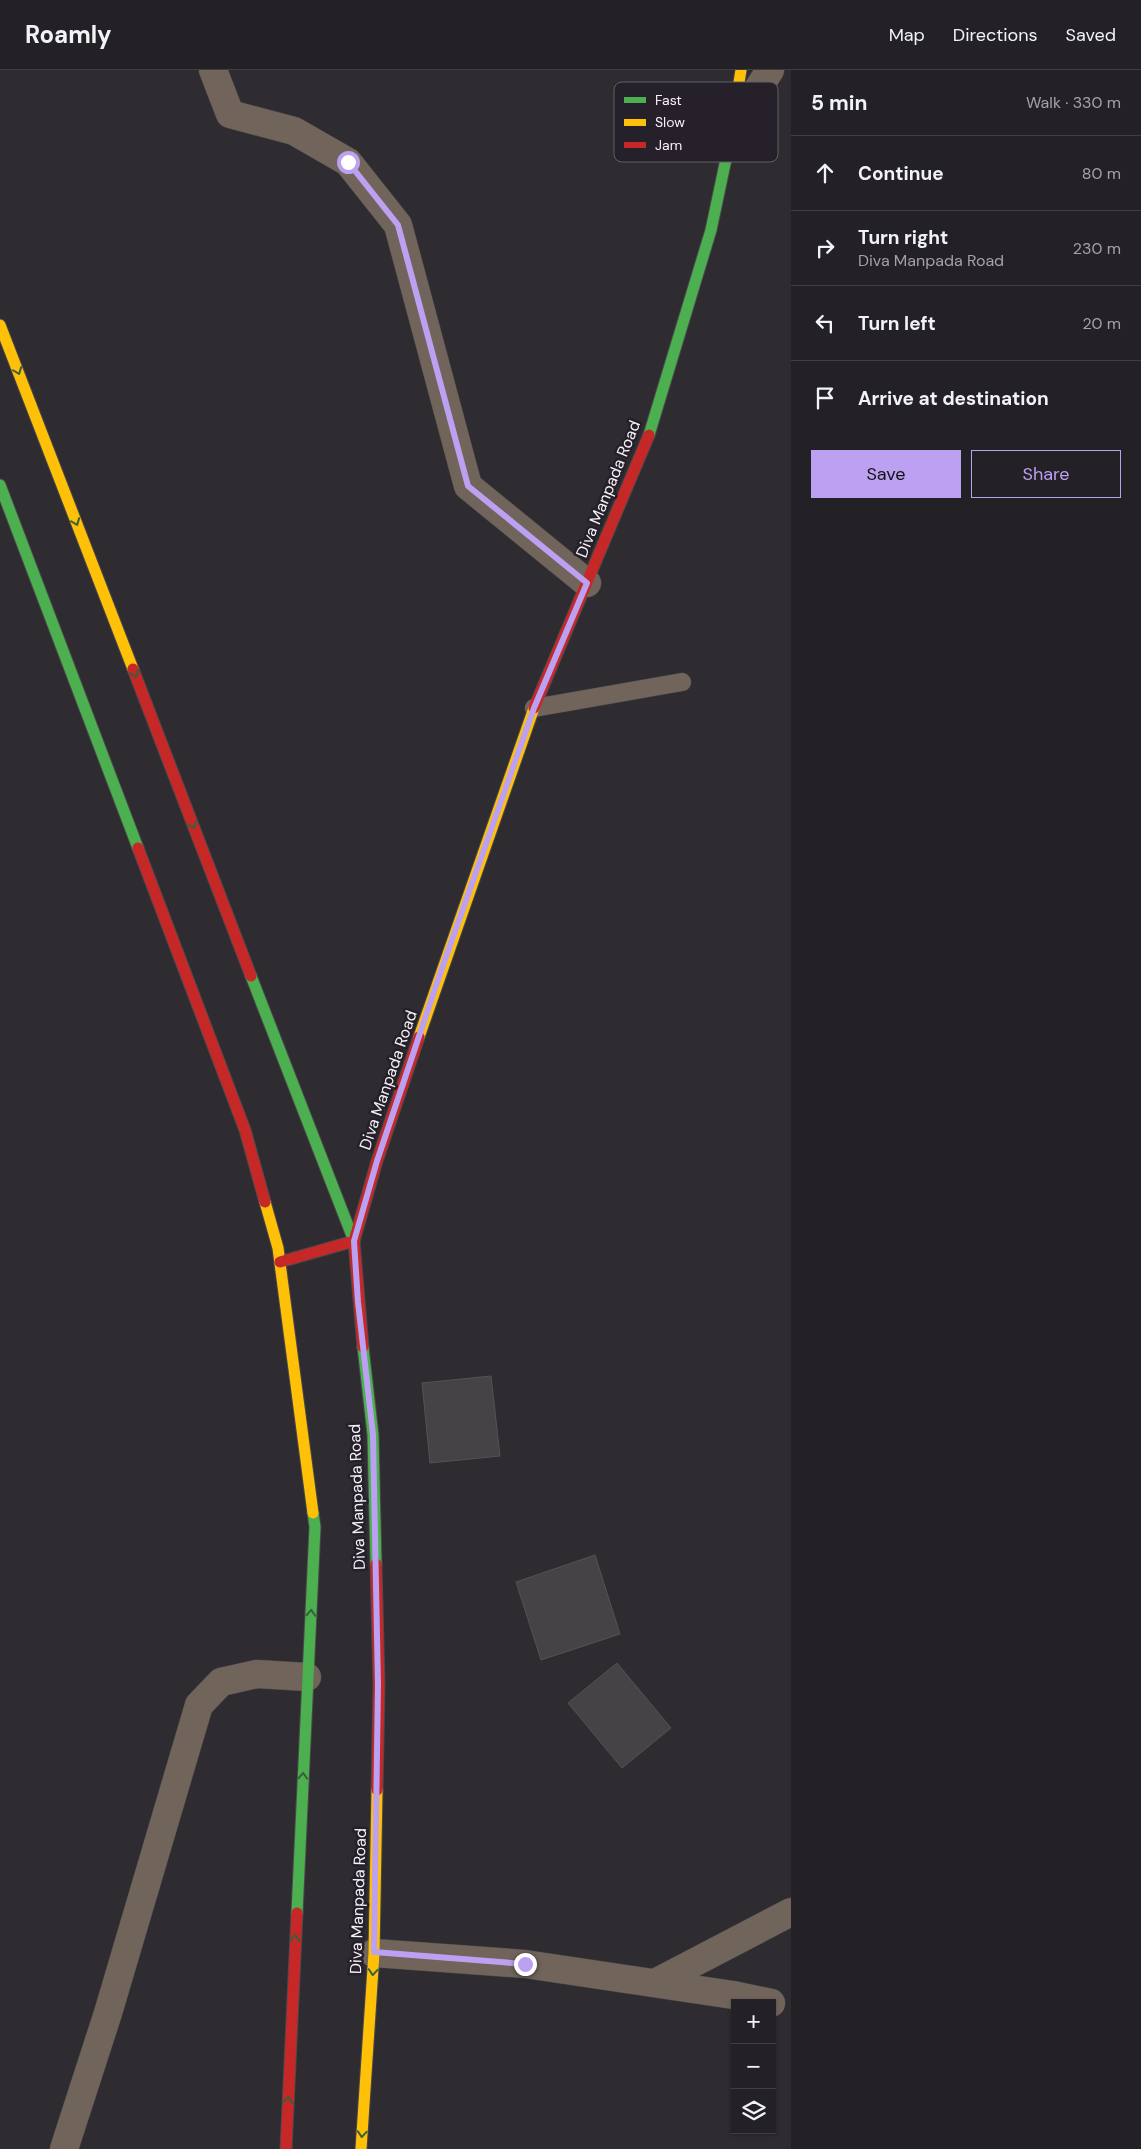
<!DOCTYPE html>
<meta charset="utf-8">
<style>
body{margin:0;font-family:"DM Sans",sans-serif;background:#2f2e32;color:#f1f3f6}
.controls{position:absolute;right:15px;bottom:15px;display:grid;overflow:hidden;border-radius:0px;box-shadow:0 1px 4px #0004}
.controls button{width:45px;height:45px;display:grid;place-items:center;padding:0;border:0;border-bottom:1px solid #403e42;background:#232125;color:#f1f3f6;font:25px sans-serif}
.stop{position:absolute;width:15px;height:15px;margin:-11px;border:4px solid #bca0f2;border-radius:50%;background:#fff}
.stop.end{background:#bca0f2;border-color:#fff;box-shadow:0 1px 5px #0008}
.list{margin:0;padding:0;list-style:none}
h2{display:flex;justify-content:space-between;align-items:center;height:65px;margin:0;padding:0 20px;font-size:21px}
h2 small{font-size:16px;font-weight:400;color:#a3a3a7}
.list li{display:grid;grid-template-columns:32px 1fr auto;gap:15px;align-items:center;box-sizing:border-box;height:75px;padding:0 20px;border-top:1px solid #403e42}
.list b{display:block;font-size:19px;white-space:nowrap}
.list p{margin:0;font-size:16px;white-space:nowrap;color:#a3a3a7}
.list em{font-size:16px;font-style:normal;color:#a3a3a7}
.actions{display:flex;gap:10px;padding:15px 20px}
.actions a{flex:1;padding:11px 0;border:1px solid #bca0f2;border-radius:0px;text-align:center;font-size:18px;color:#bca0f2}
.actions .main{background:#bca0f2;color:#111}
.icon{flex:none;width:28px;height:28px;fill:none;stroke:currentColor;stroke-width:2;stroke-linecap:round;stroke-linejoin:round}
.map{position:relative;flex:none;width:791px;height:2079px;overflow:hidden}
header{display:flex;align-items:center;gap:30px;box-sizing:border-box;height:70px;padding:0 25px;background:#232125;border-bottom:1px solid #403e42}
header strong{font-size:24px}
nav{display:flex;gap:28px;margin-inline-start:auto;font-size:18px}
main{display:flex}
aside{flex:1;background:#232125}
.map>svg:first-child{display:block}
.building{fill:#454346;stroke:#555257}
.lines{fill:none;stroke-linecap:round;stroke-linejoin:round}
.lane-casing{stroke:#4b484c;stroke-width:19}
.street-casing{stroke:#4b484c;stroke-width:29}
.fast-casing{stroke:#4b484c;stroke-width:13}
.slow-casing{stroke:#4b484c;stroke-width:13}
.jam-casing{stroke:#4b484c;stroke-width:13}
.lane{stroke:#71645b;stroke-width:18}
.street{stroke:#71645b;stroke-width:28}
.fast{stroke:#4caf50;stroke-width:11}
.slow{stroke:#ffc107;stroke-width:11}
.jam{stroke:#c62828;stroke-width:11}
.oneway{stroke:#37603b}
.route{stroke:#bca0f2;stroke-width:6}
.labels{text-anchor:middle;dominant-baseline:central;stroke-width:5;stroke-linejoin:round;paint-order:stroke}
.street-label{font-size:16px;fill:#f5f1f7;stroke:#252029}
.key{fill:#252029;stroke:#635f67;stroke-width:1}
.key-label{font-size:14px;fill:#f5f1f7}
</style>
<header>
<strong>Roamly</strong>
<nav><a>Map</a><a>Directions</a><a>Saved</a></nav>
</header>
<main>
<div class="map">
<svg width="791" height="2079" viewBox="0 0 791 2079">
<rect width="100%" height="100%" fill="#2f2c31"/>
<path class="building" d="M491,1306l9,80 -70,7 -8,-80z
M595,1485l25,79 -79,26 -25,-78z
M617,1593l54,65 -49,40 -54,-65z"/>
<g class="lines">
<g class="lane-casing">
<path id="lane" d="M534,638l148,-26"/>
</g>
<g class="street-casing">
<path id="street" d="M213,0l17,44 64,17 54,31 50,63 70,261 119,97
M732,60l38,-60
M374,1883l151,11 208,31 38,8
M655,1913l136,-71
M64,2079l44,-136 91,-308 22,-23 36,-8 50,3"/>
</g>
<g class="fast-casing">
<path id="fast" d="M649,365l62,-205 18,-85
M0,415l138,363
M251,906l103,265
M363,1277l10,88 3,129
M297,1843l18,-386 -2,-14"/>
</g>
<g class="slow-casing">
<path id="slow" d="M729,75l12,-75
M0,255l133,344
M419,967l115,-329
M265,1132l13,46 35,265
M361,2079l13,-196 3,-163"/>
</g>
<g class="jam-casing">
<path id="jam" d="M133,599l118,307
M534,638l115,-273
M138,778l107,282 20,72
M280,1192l74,-21
M363,1277l-9,-106 23,-80 42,-124
M376,1494l3,121 -2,105
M286,2079l11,-236"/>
</g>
<use href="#lane" class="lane"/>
<use href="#street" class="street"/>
<use href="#fast" class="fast"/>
<use href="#slow" class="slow"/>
<use href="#jam" class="jam"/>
</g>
<defs><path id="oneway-chevron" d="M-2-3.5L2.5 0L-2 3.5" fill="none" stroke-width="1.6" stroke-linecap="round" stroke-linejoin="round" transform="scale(1.25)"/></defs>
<g class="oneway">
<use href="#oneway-chevron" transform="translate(18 301) rotate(69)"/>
<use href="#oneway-chevron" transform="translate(76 452) rotate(69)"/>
<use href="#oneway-chevron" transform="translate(135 604) rotate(69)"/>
<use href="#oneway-chevron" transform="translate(193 755) rotate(69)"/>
<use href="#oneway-chevron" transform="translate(311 1543) rotate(-87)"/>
<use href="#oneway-chevron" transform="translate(303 1706) rotate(-87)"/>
<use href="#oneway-chevron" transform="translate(295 1868) rotate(-87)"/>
<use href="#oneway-chevron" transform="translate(373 1902) rotate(94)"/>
<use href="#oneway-chevron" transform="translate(288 2030) rotate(-87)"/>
<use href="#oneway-chevron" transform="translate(362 2064) rotate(94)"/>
</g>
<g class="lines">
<path class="route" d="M348,92l50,63 70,261 119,97 -53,125 -94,266 -63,187 -23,80 4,61 15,133 5,250 -4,267 151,12"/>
</g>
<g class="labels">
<g class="street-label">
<text transform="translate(608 419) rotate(-68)">Diva Manpada Road</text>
<text transform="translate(388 1010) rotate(-71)">Diva Manpada Road</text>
<text transform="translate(357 1427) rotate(-92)">Diva Manpada Road</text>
<text transform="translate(358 1831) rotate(-88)">Diva Manpada Road</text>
</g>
</g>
<rect x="614" y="12" width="164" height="80" rx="8" class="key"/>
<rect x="624" y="27" width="22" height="6" fill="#4caf50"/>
<rect x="624" y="49" width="22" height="7" fill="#ffc107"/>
<rect x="624" y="72" width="22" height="6" fill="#c62828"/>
<g class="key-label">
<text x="655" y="35">Fast</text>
<text x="655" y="57">Slow</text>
<text x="655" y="80">Jam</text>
</g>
</svg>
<div class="controls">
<button>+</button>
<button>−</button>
<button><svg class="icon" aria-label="layers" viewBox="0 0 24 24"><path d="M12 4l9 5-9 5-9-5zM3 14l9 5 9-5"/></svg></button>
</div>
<div class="stop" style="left:348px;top:92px"></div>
<div class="stop end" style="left:525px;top:1894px"></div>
</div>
<aside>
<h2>5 min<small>Walk · 330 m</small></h2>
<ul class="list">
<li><svg class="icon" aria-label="ahead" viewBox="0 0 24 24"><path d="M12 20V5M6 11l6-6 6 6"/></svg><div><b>Continue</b></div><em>80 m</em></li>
<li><svg class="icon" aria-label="right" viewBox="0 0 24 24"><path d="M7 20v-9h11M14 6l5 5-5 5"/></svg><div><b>Turn right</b><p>Diva Manpada Road</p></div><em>230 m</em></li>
<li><svg class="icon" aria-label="left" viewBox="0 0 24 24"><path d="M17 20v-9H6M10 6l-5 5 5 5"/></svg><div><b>Turn left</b></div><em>20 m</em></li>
<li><svg class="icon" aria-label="arrive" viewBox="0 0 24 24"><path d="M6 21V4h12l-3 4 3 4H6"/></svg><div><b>Arrive at destination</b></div></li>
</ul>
<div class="actions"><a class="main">Save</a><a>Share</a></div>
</aside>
</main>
